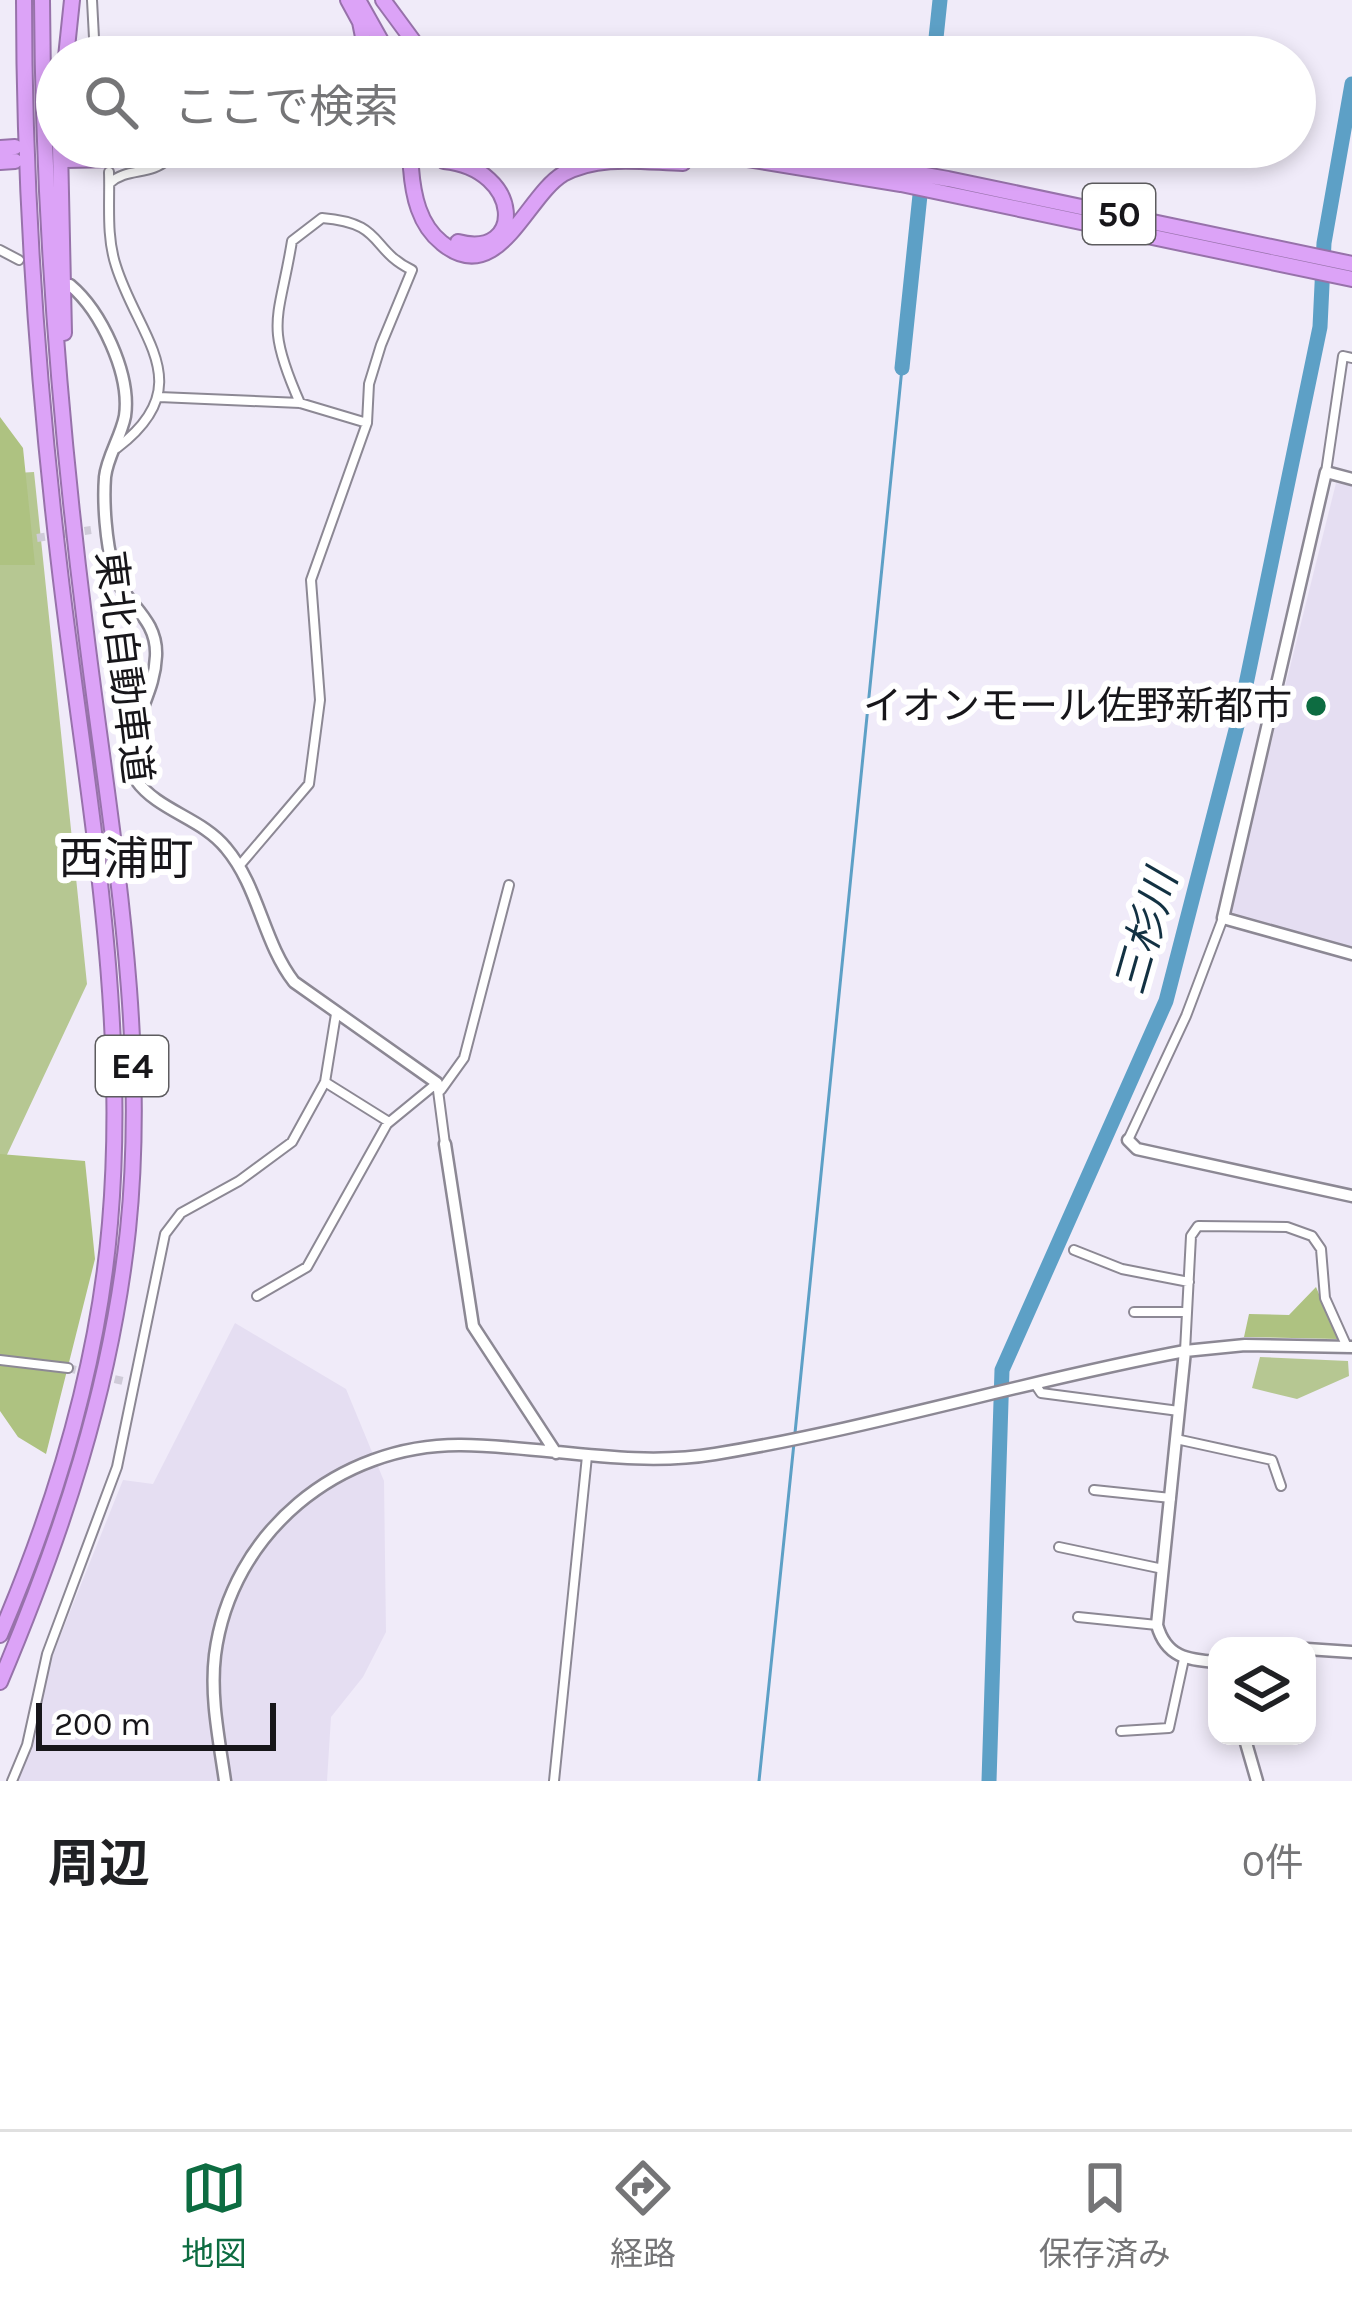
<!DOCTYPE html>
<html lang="ja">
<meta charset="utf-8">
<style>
body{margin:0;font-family:Karla,"Noto Sans JP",sans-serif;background:#f6f6f6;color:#202124}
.controls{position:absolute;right:36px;bottom:36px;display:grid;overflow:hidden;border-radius:24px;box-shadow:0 6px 18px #0003}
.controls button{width:108px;height:108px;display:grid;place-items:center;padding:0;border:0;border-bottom:3px solid #e0e0e0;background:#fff;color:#202124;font:60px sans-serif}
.scale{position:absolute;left:36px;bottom:30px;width:240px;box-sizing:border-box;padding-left:12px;border:6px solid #17161a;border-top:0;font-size:33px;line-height:42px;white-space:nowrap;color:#17161a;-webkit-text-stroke:9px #fff;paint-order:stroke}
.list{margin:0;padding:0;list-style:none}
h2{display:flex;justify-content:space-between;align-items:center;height:156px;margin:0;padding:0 48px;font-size:51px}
h2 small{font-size:39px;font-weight:400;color:#757577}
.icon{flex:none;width:66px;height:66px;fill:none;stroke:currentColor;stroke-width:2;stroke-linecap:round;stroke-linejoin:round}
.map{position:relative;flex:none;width:1352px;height:1781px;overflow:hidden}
.search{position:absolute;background:#fff;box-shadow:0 6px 18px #0003;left:36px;right:36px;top:36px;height:132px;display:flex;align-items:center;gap:30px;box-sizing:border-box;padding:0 42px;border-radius:66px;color:#757577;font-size:45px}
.sheet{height:348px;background:#fff}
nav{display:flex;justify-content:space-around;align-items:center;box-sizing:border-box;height:168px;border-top:3px solid #e0e0e0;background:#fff;font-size:33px;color:#757577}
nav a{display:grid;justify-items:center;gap:6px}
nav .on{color:#0d6c41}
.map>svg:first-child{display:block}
.built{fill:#e5def2}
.green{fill:#b6c792}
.forest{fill:#aec281}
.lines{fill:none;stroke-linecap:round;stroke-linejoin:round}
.stream{stroke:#5da0c6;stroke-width:3}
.river{stroke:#5da0c6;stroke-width:15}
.street-tunnel{stroke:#cfcbd8;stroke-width:8;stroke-dasharray:8 4;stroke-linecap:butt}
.street-casing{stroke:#8c8894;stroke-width:12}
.secondary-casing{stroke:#8c8894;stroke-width:15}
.highway-casing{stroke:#9772aa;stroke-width:18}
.street{stroke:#fff;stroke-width:8}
.secondary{stroke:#fff;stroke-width:10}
.highway{stroke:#dca3f7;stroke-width:14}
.highway-bridge-casing{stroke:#9772aa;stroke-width:18;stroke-linecap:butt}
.highway-bridge{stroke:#dca3f7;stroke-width:14}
.poi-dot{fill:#0d6c41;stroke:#fff;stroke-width:4.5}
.labels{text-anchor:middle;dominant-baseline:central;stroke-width:12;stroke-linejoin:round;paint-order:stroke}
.shield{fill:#fff;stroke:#5d5c5f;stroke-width:3}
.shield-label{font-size:36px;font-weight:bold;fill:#17161a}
.street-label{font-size:39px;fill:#17161a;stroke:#fff}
.poi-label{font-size:39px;fill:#17161a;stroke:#fff;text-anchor:end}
.water-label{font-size:42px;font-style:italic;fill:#123142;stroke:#fff}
.quarter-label{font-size:45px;fill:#17161a;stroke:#fff}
</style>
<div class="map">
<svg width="1352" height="1781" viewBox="0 0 1352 1781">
<rect width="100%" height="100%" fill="#f0ebf9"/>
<path class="built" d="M1336,483l16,3v463l-116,-31 -7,-7z
M235,1323l111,66 38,92 2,151 -23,45 -32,40 -4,64h-310l11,-26 23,-96 72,-179 30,4z"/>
<path class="green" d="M34,472l53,512 -82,175 -5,-1v-684z
M1260,1357l88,4 1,15 -52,23 -45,-11z"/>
<path class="forest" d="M0,417l23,31 12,117h-35z
M0,1154l85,7 10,98 -49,195 -28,-17 -18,-26z
M1316,1287l22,52 -94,-2 5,-23 40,1z"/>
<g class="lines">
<path class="stream" d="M795,1433l107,-1065
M759,1781l35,-338"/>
<path class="river" d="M934,57l6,-57
M902,368l23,-221
M989,1781l13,-411 164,-369 73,-283 81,-391 4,-84 28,-159"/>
<path class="street-tunnel" d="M1089,209l2,-16
M37,538l54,-8
M68,1368l55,13"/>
<g class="street-casing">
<path id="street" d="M92,0l3,57
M109,172c1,31 -3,64 7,94 23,73 84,119 1,182
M110,183c17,-16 41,-7 58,-24
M0,250l19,10
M159,397l141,6 67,20
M1326,472l17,-116 9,2
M240,865l69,-81 11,-84 -9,-120 56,-157 2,-39 12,-39 31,-75c-43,-21 -27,-47 -90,-52l-30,23c-13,80 -28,81 8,162
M325,1082l64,40
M441,1090l23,-32 45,-173
M1128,1140l58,-124 37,-98
M1074,1250l48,19 67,13
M257,1296l50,-29 80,-143 50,-41 8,61
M1134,1312h53
M1185,1351l6,-115 7,-10 89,1 25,9 9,13 4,49 22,49
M0,1360l68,8
M1035,1384l6,9 138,18
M1176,1439l96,21 9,26
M1094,1490l77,8
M1059,1547l104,22
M1078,1617l79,8
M1121,1731l48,-3 15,-69
M12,1781l15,-36 20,-91 70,-187 48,-233 16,-21 58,-32 53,-39 33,-60 11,-68
M554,1781l33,-325"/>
</g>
<g class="secondary-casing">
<path id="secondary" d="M70,285c31,26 61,89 55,131 -4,21 -18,41 -20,61 -2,27 1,64 8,91 7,34 45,47 43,88 -2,47 -33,66 -20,124 22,31 66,38 90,68 33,39 37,94 68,134l143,101
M1352,479l-26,-7 -103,446 129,36
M1128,1140l9,9 215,47
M445,1144l28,182 83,127
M1185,1351l-28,274c9,32 30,35 60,37
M1307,1649l45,3
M1244,1736l13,45
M225,1781c-6,-42 -15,-84 -10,-126 16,-123 124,-211 246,-210 85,1 169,23 254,9 158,-26 313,-74 470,-103l60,-6 107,2"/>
</g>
<g class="highway-casing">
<path id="highway" d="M348,0l12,22 7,35
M358,0l32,57
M383,0l42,57
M66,57l6,-57
M60,147l4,186
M765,147l183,32 404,85
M0,148l15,-1
M66,160l485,-9 178,5 172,28 451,95
M444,161c79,8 81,99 14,81
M0,162l15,-1
M411,168c2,27 8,57 31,75 56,46 84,-47 121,-69 36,-20 81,-12 120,-11
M0,1635c56,-131 98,-269 110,-412 19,-221 -26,-442 -51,-660 -22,-187 -35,-375 -35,-563
M0,1682c62,-147 111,-293 128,-452 21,-202 -19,-406 -43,-606 -26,-207 -42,-415 -43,-624"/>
</g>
<use href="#street" class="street"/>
<use href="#secondary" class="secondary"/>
<use href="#highway" class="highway"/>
<g class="highway-bridge-casing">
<path id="highway-bridge" d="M408,147l3,21"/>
</g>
<use href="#highway-bridge" class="highway-bridge"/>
</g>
<circle class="poi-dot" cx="1316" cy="706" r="12"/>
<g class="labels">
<g class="shield">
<rect x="1083" y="184" width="72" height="60" rx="9"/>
<rect x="96" y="1036" width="72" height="60" rx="9"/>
</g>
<g class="shield-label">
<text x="1119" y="214">50</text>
<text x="132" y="1066">E4</text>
</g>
<g class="street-label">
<text transform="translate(124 667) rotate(83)">東北自動車道</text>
</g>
<g class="poi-label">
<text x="1292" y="706">イオンモール佐野新都市</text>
</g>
<g class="water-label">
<text transform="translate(1146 932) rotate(-74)">三杉川</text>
</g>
<g class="quarter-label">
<text x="126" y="859">西浦町</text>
</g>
</g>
</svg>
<div class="controls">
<button><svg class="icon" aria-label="layers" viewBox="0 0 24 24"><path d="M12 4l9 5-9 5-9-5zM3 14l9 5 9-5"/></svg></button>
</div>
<div class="scale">200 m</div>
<div class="search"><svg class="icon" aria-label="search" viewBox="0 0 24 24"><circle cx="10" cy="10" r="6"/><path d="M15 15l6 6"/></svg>ここで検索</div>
</div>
<section class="sheet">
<h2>周辺<small>0件</small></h2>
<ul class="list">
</ul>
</section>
<nav>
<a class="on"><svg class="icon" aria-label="map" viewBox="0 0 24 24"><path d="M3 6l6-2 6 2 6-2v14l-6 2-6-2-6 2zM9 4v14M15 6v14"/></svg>地図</a>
<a><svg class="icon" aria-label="directions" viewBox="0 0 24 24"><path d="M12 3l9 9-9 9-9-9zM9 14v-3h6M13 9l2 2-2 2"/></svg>経路</a>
<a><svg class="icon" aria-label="saved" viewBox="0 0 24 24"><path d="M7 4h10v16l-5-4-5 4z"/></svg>保存済み</a>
</nav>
